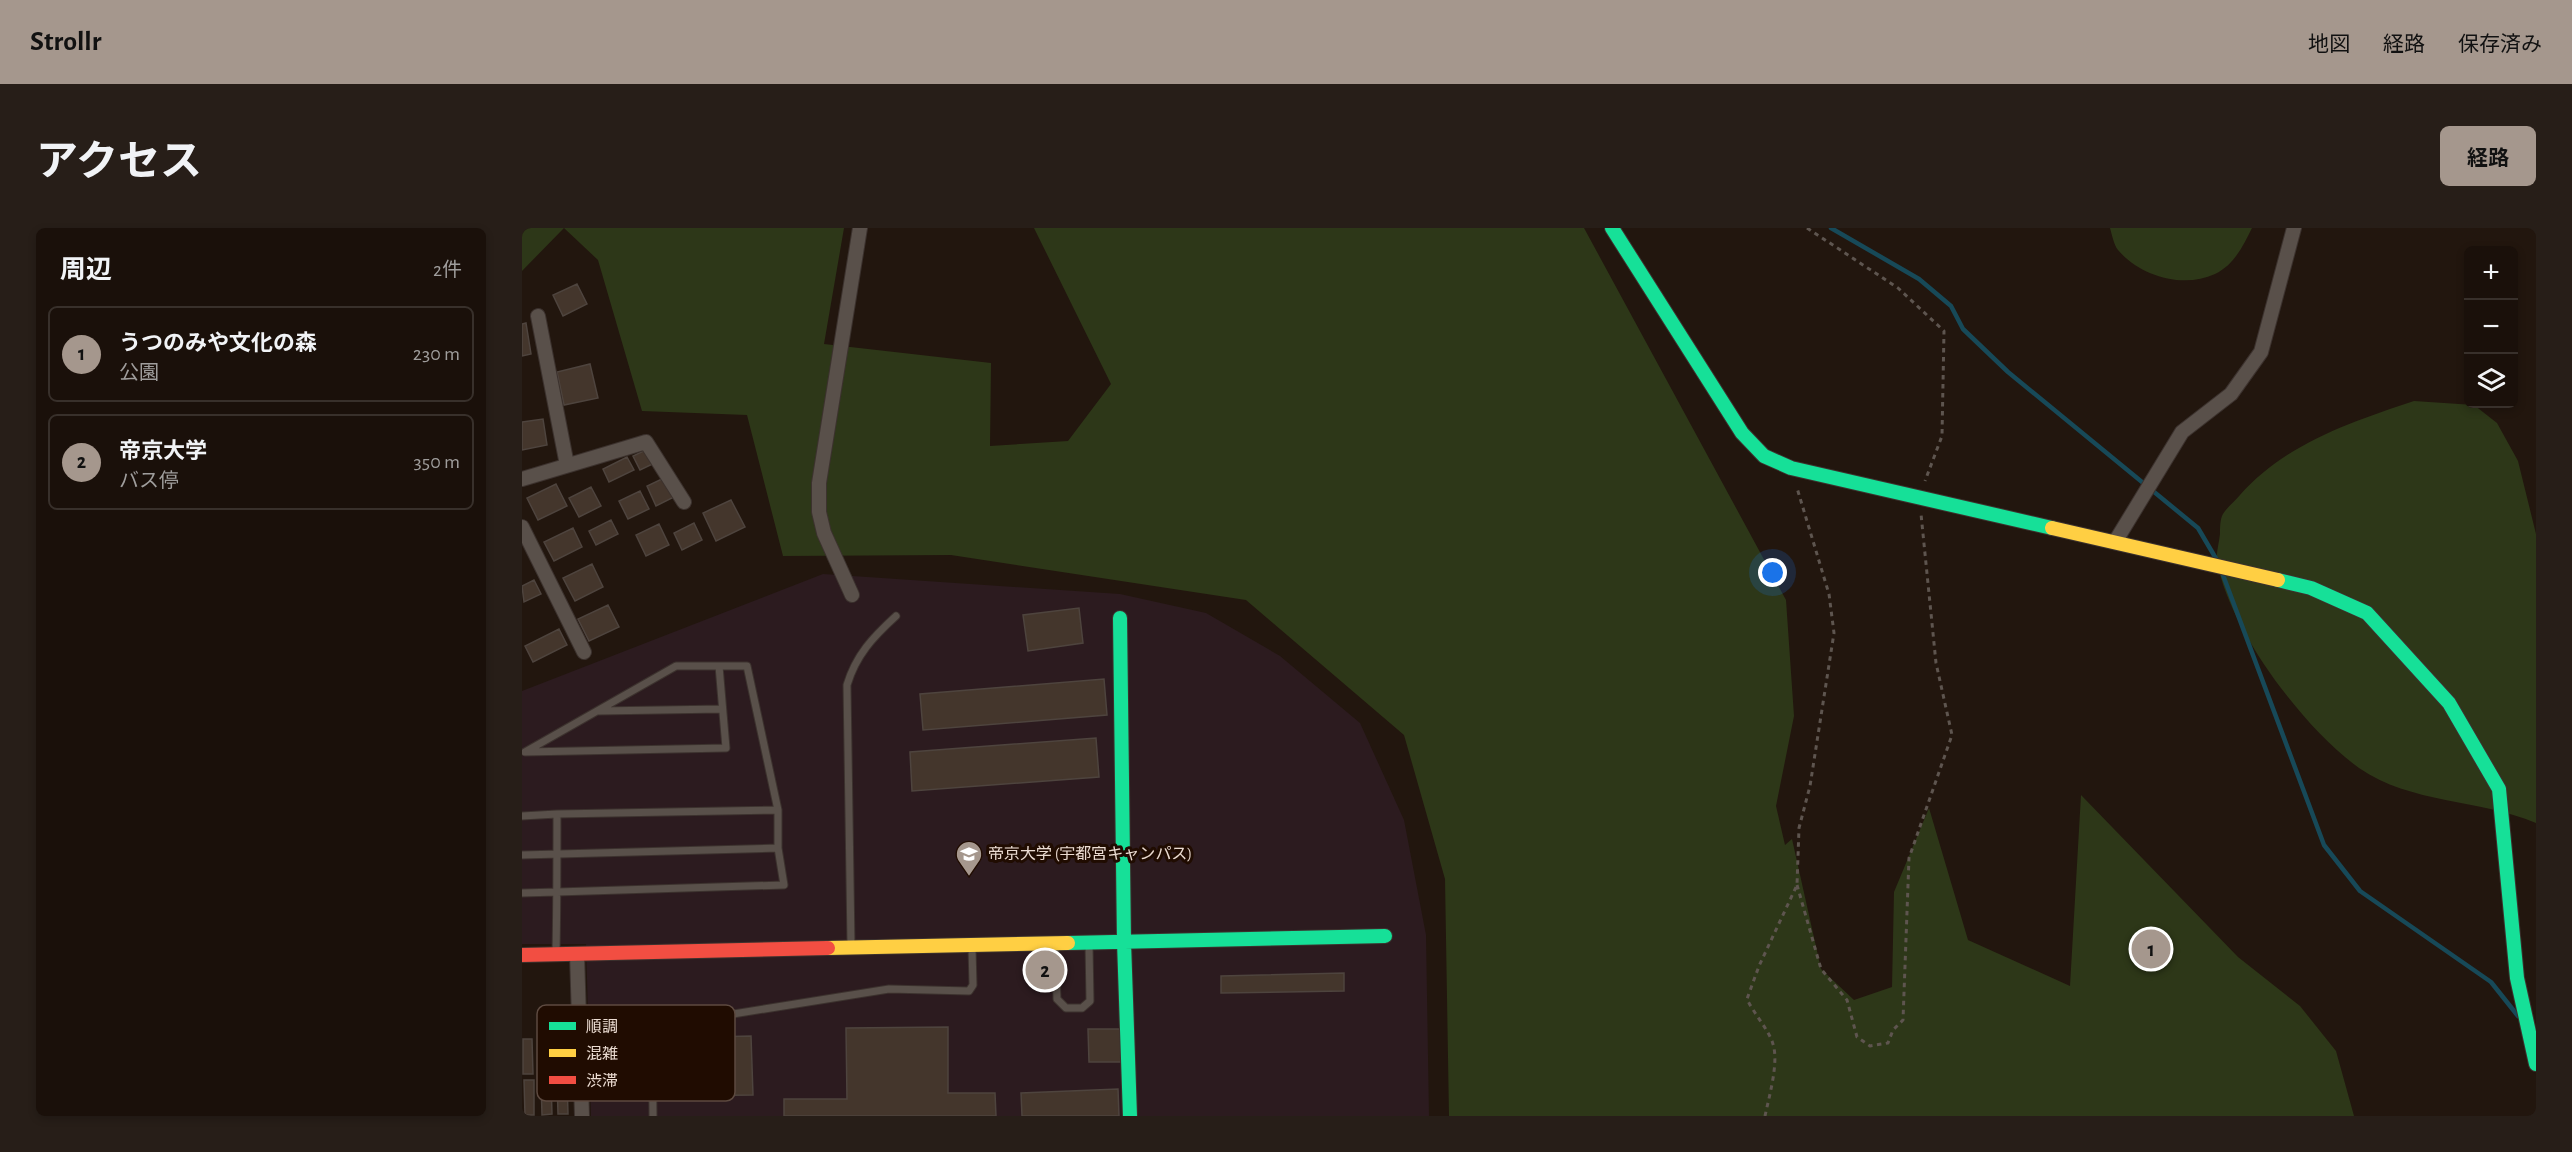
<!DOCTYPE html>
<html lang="ja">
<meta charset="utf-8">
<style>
body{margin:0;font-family:"Alegreya Sans","Noto Sans JP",sans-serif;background:#271e18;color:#f1f3f6}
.controls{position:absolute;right:18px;top:18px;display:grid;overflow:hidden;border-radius:9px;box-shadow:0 3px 9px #0003}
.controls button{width:54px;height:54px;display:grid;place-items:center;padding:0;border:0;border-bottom:2px solid #38302b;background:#1a100a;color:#f1f3f6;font:30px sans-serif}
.you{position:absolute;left:1251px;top:345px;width:21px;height:21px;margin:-15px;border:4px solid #fff;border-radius:50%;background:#1a73e8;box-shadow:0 0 0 9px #1a73e833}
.badge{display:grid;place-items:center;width:39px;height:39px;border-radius:50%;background:#a5978d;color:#111;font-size:20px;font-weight:700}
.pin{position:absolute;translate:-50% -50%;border:3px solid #fff;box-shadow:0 2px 6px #0006}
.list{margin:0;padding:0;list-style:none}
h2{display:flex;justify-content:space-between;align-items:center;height:78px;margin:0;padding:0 24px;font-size:26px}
h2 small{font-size:20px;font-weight:400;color:#9f9d9c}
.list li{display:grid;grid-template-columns:39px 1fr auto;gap:18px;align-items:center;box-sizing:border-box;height:96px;margin:0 12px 12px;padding:0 12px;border:2px solid #38302b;border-radius:9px}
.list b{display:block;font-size:22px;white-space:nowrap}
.list p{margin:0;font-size:20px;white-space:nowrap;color:#9f9d9c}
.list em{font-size:20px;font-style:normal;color:#9f9d9c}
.icon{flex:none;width:33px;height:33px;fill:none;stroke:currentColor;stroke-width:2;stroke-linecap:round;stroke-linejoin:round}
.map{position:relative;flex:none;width:2014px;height:888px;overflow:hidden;border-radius:9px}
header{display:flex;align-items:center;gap:36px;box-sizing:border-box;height:84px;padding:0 30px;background:#a5978d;color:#111}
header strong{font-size:28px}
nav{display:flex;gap:33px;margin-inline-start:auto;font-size:21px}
.intro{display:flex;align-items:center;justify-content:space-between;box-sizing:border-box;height:144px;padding:0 36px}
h1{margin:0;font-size:42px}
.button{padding:15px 27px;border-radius:9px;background:#a5978d;color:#111;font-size:21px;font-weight:700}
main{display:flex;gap:36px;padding:0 36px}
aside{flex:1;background:#1a100a;border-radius:9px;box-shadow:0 3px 9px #0003}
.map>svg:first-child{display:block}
.education{fill:#2c1b1f}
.green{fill:#2d3718}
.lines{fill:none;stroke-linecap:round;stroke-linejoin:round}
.stream{stroke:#174958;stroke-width:4.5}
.building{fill:#44362c;stroke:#4e443e;stroke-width:1.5}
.lane-casing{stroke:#3c322e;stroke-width:9}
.street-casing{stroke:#3c322e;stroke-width:16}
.fast-casing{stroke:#3c322e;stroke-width:16}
.slow-casing{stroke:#3c322e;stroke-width:16}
.jam-casing{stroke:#3c322e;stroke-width:16}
.path{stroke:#5e554f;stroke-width:3;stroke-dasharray:4.5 4.5;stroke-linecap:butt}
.lane{stroke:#59504a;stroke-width:7}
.street{stroke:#59504a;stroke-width:14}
.fast{stroke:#16e098;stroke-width:14}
.slow{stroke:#ffcf43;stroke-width:14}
.jam{stroke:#f24e42;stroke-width:14}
.labels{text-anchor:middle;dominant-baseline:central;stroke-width:6;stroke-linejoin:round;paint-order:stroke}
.poi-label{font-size:16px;fill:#ebdcd2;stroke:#200c01;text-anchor:start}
.key{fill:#200c01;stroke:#5d4a40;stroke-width:1.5}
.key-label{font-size:16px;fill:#ebdcd2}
</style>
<header>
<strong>Strollr</strong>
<nav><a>地図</a><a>経路</a><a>保存済み</a></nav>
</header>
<div class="intro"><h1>アクセス</h1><a class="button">経路</a></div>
<main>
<aside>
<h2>周辺<small>2件</small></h2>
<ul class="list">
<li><span class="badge">1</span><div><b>うつのみや文化の森</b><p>公園</p></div><em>230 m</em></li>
<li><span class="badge">2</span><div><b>帝京大学</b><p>バス停</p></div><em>350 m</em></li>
</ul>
</aside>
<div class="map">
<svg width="2014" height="888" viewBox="0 0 2014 888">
<rect width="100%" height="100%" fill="#22160e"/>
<path class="education" d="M301,346l297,20 86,19 74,43 80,67 44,97 22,115 3,181h-838l-5,-172h-64v-253z"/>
<path class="green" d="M0,0h322l-20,116 167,19 -1,83 78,-5 43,-57 -77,-156h550l202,372 8,116 -18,90 9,39 7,-6 29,130 33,31 38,-13 2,-95 35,-84 39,132 102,46 11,-191 157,162 62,49 36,45 18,65h-905l-4,-237 -41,-144 -158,-135 -295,-45 -168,1 -36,-141 -105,-4 -44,-151 -34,-32 -42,43z
M1588,0h142c-9,18 -18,37 -37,46 -32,15 -75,2 -97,-24 -4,-5 -6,-15 -8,-22z
M1892,173l60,4 23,18 21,38 18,73v289c-57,-24 -125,-19 -177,-55 -56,-40 -130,-139 -142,-207 -1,-8 2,-18 3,-27 0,-5 0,-13 2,-18 3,-7 13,-15 18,-21 45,-51 111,-73 174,-94z"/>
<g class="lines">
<path class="stream" d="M1309,0l88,51 32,27 12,23 45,43 190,156 20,34
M1701,347l101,270 36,46 131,91 27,34"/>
</g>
<path class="building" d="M55,56l10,20 -24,12 -10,-21z
M4,95l5,31 -9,2v-32z
M68,136l8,34 -34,7 -7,-33z
M21,191l4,26 -25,5v-28z
M130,219l7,14 -19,9 -7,-14z
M105,229l7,13 -25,12 -6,-13z
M142,250l10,19 -18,9 -9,-20z
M34,256l11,22 -29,14 -11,-22z
M69,259l10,19 -22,11 -10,-19z
M118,263l9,18 -21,10 -9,-18z
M209,272l14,27 -29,14 -13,-28z
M89,292l7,14 -22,11 -7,-14z
M172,295l8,17 -20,10 -8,-17z
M137,296l10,21 -23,11 -10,-21z
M51,300l9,19 -28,14 -10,-19z
M70,336l11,23 -28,14 -12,-23z
M12,352l7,14 -17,8 -2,-16z
M86,377l11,22 -30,14 -11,-22z
M557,380l4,35 -55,8 -5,-36z
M37,401l8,16 -34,17 -8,-16z
M582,451l3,36 -184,15 -3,-36z
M574,510l3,39 -187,14 -2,-39z
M822,745v18l-123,2v-17z
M426,799v66h47l1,23h-212v-17h63l-1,-71z
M566,801h33v33h-32z
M229,808l2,59 -84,1 -1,-58z
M1,811h9l1,35h-10z
M35,851h10l1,35h-10z
M2,852h10v35h-9z
M19,852h10l1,34 -10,1z
M596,861l1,27h-97l-1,-23z"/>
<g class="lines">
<g class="lane-casing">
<path id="lane" d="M197,438l7,82 -201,4 151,-86h71l31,144
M77,483l123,-2
M0,588l35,-2
M0,627l256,-7
M0,665l35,-1 227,-7 -6,-37v-38l-221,4c0,46 0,92 -1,138
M533,716l2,55 9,9h16l8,-7 -1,-56
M329,717l-4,-260c9,-30 26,-48 49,-69
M131,888l-1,-89 237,-38 80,2 4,-6 -1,-37"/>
</g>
<g class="street-casing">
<path id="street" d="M16,88l29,149
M0,251l124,-37 38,60
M0,299l62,125
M1593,314l67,-110 49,-38 30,-42 33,-124
M330,367l-28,-62 -5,-21v-29l41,-255
M55,726l5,162"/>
</g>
<g class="fast-casing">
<path id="fast" d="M1090,0l130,205 22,23 27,12 261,60
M1756,352l33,8 56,25 82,90 50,86 18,189 19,86
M598,390l4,324 6,174
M546,715l317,-7"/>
</g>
<g class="slow-casing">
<path id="slow" d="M1530,300l226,52
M306,720l240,-5"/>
</g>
<g class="jam-casing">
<path id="jam" d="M0,727l306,-7"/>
</g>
<path class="path" d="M1285,0l91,60 46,43 -2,105 -17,45
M1275,657l24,84 26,31 10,37 13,9 18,-3 5,-13 10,-10 6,-162 43,-123 -16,-72 -15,-149
M1243,888c4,-19 14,-53 8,-72 -4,-14 -19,-30 -26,-45l12,-33 38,-81 2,-57 11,-42 24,-153 -5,-39 -32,-106"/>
<use href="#lane" class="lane"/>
<use href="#street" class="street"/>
<use href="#fast" class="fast"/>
<use href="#slow" class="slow"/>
<use href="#jam" class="jam"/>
</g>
<defs>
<g id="university-pin" transform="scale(1.35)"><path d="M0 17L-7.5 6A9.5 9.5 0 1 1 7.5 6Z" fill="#a5978d" stroke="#200c01"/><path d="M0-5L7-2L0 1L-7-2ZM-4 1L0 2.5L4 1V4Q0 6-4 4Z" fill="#fff"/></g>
</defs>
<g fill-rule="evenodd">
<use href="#university-pin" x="447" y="626"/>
</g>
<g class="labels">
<g class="poi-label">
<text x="466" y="626">帝京大学 (宇都宮キャンパス)</text>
</g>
</g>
<rect x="15" y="777" width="198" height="96" rx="9" class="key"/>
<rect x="27" y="794" width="27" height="8" fill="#16e098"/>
<rect x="27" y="821" width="27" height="8" fill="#ffcf43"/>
<rect x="27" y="848" width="27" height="8" fill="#f24e42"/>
<g class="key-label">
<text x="64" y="804">順調</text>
<text x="64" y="831">混雑</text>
<text x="64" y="858">渋滞</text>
</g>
</svg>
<div class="controls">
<button>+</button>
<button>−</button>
<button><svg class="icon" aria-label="layers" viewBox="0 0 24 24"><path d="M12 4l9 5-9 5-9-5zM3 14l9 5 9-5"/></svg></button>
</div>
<div class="you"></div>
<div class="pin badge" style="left:1629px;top:721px">1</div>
<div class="pin badge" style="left:523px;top:742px">2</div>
</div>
</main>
